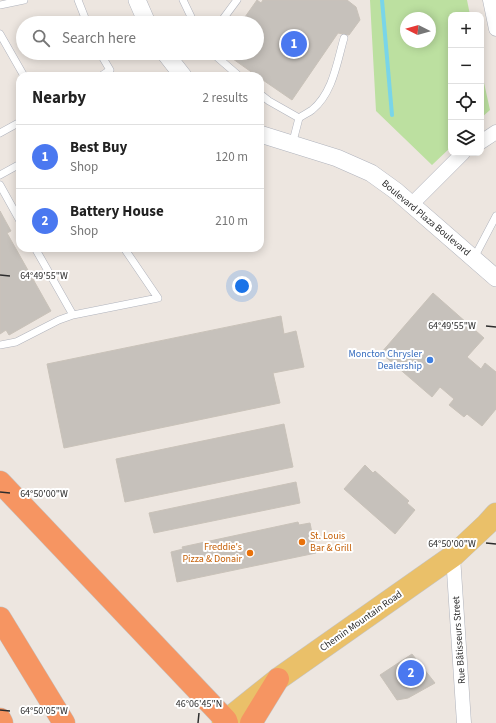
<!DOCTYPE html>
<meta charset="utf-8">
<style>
body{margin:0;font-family:"Source Sans 3",sans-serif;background:#f6f6f6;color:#222}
.controls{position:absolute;right:12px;top:12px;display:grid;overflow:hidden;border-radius:8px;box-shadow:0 2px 10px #0003}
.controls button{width:36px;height:36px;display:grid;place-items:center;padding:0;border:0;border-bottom:1px solid #e0e0e0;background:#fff;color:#222;font:20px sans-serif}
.compass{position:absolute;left:400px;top:12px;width:36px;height:36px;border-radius:50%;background:#fff;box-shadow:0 2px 10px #0003;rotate:276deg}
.you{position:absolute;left:242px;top:286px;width:14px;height:14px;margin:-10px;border:3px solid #fff;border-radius:50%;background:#1a73e8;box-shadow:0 0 0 6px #1a73e833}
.badge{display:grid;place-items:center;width:26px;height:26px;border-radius:50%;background:#4a78f0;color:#fff;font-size:13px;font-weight:700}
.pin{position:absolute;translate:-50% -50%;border:2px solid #fff;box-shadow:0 1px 4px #0006}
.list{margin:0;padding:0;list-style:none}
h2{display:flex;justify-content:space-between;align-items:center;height:52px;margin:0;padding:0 16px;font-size:17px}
h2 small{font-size:13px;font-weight:400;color:#767676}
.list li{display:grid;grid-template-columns:26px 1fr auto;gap:12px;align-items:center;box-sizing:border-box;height:64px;padding:0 16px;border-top:1px solid #e0e0e0}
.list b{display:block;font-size:15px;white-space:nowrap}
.list p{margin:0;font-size:13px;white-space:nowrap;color:#767676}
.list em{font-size:13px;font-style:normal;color:#767676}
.icon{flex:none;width:22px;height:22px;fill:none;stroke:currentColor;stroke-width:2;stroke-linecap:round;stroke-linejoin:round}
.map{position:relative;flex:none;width:496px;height:723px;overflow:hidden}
.search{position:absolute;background:#fff;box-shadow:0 2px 10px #0003;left:16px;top:16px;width:248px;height:44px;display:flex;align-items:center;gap:10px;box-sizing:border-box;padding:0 14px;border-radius:22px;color:#767676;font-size:15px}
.panel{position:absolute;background:#fff;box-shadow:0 2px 10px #0003;left:16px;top:72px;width:248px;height:180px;border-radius:12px}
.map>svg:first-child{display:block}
.green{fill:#bce0a0;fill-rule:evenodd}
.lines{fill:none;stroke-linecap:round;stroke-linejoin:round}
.stream{stroke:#79d5e9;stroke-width:4}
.building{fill:#c6c1bb;stroke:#c9c2b9}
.service-casing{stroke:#b0b3bc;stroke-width:8}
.minor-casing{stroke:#b0b3bc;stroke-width:15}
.tertiary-casing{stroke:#b0b3bc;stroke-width:18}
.primary-casing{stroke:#c4c4c4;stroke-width:23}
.motorway-casing{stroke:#c4c4c4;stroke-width:23}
.service{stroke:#fff;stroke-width:7}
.minor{stroke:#fff;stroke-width:14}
.tertiary{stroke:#fff;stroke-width:17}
.primary{stroke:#eac069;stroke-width:22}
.motorway{stroke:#f69562;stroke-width:22}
.ticks{fill:none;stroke:#2d2d2d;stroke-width:1.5}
.shop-dot{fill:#3f7fe0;stroke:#fff;stroke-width:1.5}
.food-dot{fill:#e8710a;stroke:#fff;stroke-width:1.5}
.labels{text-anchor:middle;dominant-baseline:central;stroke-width:4;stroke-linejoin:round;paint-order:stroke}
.street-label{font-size:10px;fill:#2d2d2d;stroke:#fff}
.shop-label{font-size:10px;fill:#366cbe;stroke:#fff;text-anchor:end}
.food-label{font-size:10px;fill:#c56008;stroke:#fff;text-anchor:start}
.ticks-label{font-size:10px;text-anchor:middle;fill:#2d2d2d;stroke:#fff;stroke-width:4;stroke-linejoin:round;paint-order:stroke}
</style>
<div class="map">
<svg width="496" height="723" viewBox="0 0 496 723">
<rect width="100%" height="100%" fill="#ede6e0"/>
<path class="green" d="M370,0h97l3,15h-19v132l-19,18 -56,-54zM406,18h24v24h-24z
M481,69l9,41 -9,8z"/>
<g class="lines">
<path class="stream" d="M382,0l10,115"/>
</g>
<path class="building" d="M257,0l4,3 2,-3h84l9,7 4,13 -11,15 -11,-2 -46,67 -32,-22v-2h-3l-31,-22v-1h31v-30h-10l2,-3 -4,-3z
M0,211l11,20 -4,2 44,78 -42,24 -3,-5 -6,4z
M433,293l51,45 -17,19 14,12 4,-6 11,9v37l-14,17 -15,-12 -3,3 -15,-12 5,-6 -14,-12 -8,10 -51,-44z
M281,316l3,18 12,-3 8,36 -31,6 7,30 -216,45 -17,-84z
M284,424l9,43 -168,35 -9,-43z
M365,465l8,8 2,-2 34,30 -2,2 8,7 -20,24 -51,-45z
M296,482l4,21 -146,30 -5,-20z
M298,522l1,3 11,-2 6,30 -139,29 -6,-30 12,-3 -1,-2z
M412,654l23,29 -27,15 -11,2 -17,-25z"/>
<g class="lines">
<g class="service-casing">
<path id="service" d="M78,0l9,23
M183,0l11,23
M0,5l24,-5
M220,23l17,-23
M0,34l24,42
M100,53l10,17 -9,6
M214,53l3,4 22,19
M260,94l9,7 30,17 -7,27
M299,118c4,-3 9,-5 13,-8 21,-17 25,-48 32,-72
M0,133l20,-11
M0,175l20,-11
M0,185l20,36
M35,248l38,67
M474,258l22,-42
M0,345l16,-3 43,-22 14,-5 85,-17 -34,-50"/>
</g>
<g class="minor-casing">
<path id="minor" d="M490,0l6,29
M481,142l15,-10
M412,204l51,-51
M453,556l11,167"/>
</g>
<g class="tertiary-casing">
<path id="tertiary" d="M137,0l10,23
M165,53l18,23
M260,134l77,24 34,15 25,18 100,87"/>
</g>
<g class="primary-casing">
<path id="primary" d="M223,723l55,-44 175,-123 34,-32 9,-10"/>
</g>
<g class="motorway-casing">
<path id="motorway" d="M0,482l226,238 1,3
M0,618l64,105
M0,719l2,4
M251,723l27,-44"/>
</g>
<use href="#service" class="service"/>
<use href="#minor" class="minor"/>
<use href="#tertiary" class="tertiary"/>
<use href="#primary" class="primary"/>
<use href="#motorway" class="motorway"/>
</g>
<path class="ticks" d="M0,275l10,1M486,326l10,1M0,492l10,1M486,543l10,1M0,710l10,1M198,723l1,-10"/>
<circle class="shop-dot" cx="430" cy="360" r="4"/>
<g class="food-dot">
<circle cx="302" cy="542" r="4"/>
<circle cx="250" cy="553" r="4"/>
</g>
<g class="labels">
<g class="street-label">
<text transform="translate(426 218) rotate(40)">Boulevard Plaza Boulevard</text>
<text transform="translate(361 621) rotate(-35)">Chemin Mountain Road</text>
<text transform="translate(459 640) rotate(-94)">Rue Bâtisseurs Street</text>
</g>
<g class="shop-label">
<text x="422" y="354">Moncton Chrysler<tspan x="422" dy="12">Dealership</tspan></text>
</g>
<g class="food-label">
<text x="310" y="536">St. Louis<tspan x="310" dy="12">Bar &amp; Grill</tspan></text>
<text x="242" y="547" text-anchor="end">Freddie's<tspan x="242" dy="12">Pizza &amp; Donair</tspan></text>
</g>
</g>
<g class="ticks-label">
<text x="44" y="279">64°49'55"W</text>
<text x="452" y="329">64°49'55"W</text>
<text x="44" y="497">64°50'00"W</text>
<text x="452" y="547">64°50'00"W</text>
<text x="199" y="707">46°06'45"N</text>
<text x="44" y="714">64°50'05"W</text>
</g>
</svg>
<div class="controls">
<button>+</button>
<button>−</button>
<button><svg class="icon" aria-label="locate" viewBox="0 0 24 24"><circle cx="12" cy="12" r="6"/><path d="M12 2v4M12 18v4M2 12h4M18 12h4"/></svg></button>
<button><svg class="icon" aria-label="layers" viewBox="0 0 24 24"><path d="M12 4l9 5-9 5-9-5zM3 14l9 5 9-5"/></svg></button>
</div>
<svg class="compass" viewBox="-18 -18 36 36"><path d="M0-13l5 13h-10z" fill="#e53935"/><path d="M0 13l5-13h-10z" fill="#767676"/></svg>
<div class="you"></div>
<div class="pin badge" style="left:294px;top:44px">1</div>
<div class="pin badge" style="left:411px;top:673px">2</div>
<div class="search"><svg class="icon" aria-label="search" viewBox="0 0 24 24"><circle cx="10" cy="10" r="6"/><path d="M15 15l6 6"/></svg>Search here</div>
<section class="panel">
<h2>Nearby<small>2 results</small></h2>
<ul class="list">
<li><span class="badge">1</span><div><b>Best Buy</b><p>Shop</p></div><em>120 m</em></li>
<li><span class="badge">2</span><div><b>Battery House</b><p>Shop</p></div><em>210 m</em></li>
</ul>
</section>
</div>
